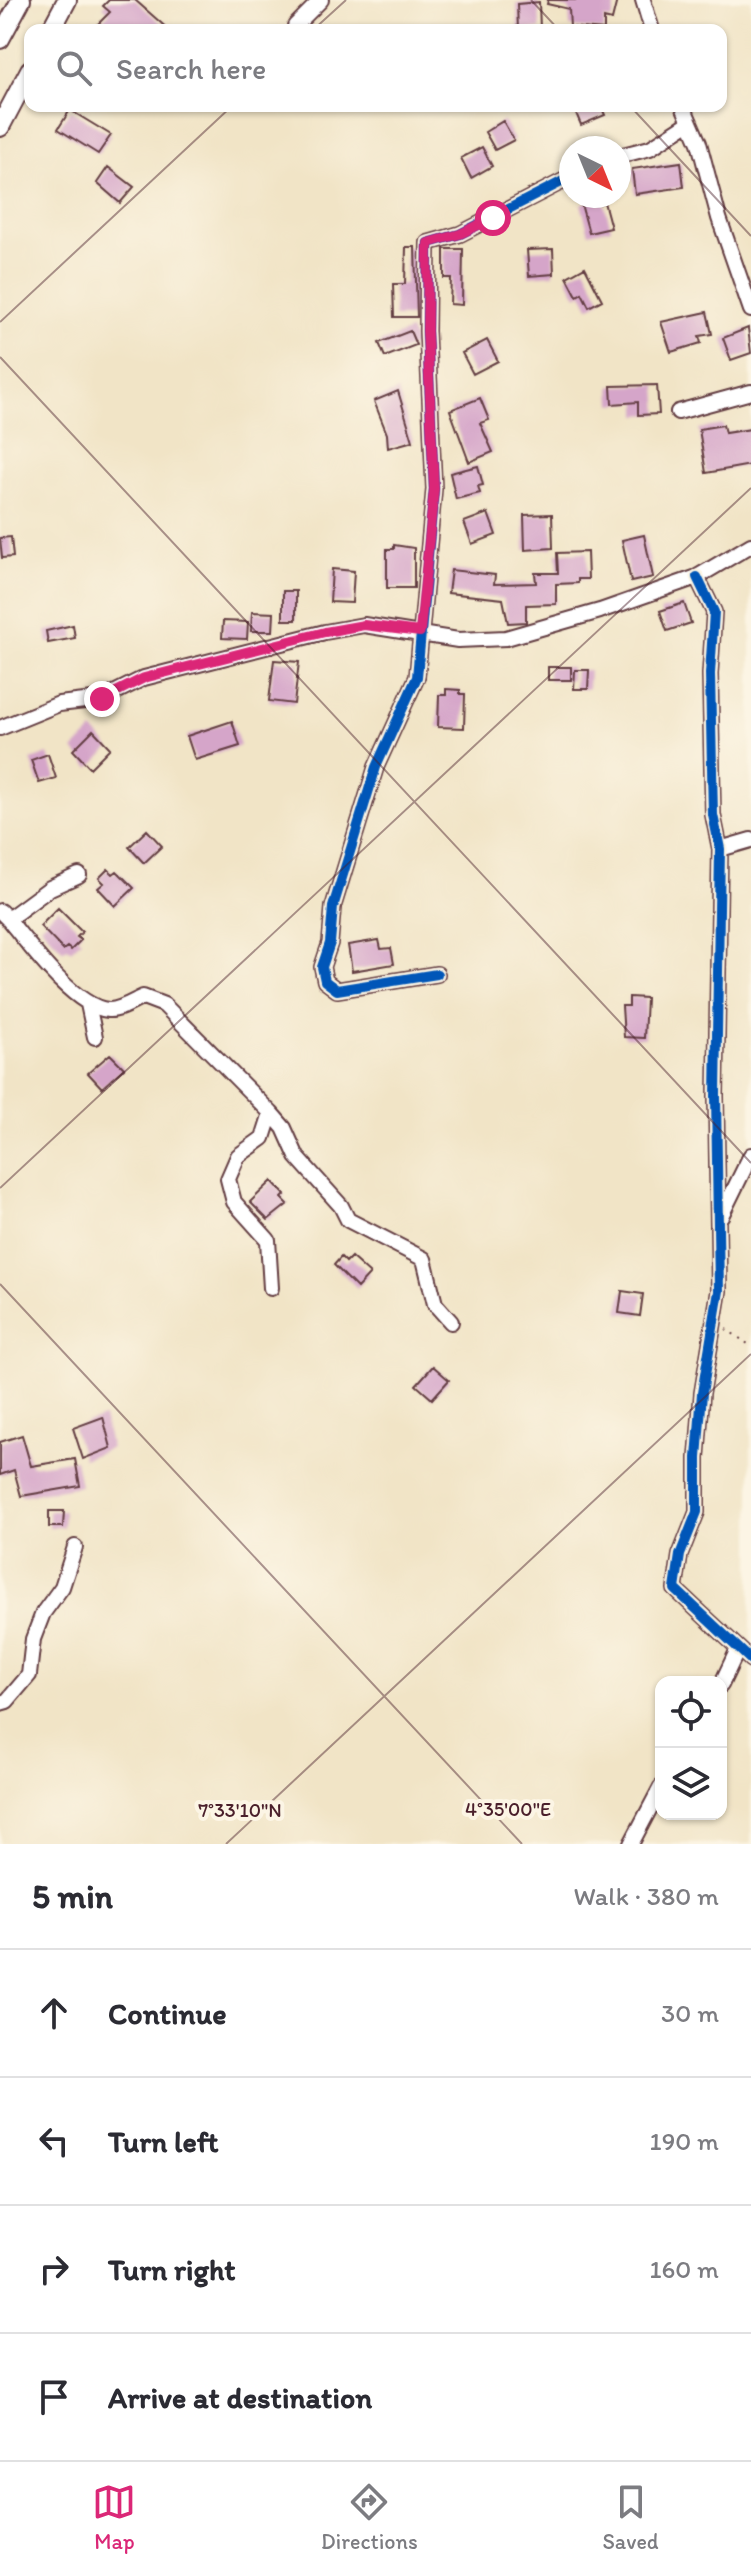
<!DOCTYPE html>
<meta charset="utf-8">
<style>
body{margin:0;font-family:Itim,sans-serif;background:#f2f2f3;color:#2b2b33}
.controls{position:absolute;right:24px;bottom:24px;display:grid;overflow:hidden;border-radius:16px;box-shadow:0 2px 6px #0004}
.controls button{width:72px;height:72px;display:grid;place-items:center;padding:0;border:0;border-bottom:2px solid #e1e1e2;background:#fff;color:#2b2b33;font:40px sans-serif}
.compass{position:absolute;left:559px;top:136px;width:72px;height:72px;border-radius:50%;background:#fff;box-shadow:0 2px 6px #0004;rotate:137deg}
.stop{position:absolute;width:24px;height:24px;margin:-18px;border:6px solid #db2777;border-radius:50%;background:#fff}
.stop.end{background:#db2777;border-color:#fff;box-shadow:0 2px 8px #0008}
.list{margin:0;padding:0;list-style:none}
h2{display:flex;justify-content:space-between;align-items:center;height:104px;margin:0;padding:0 32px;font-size:34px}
h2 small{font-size:26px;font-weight:400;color:#7c7c81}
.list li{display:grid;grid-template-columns:52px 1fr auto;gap:24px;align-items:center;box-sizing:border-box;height:128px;padding:0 32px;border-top:2px solid #e1e1e2}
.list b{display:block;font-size:30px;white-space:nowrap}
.list em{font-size:26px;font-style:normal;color:#7c7c81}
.icon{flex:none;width:44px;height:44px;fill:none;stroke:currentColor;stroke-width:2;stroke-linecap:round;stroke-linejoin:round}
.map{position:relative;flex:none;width:751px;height:1844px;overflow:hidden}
.search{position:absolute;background:#fff;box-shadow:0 2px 6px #0004;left:24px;right:24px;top:24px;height:88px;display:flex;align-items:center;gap:20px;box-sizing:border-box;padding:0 28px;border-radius:16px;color:#7c7c81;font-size:30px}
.sheet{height:616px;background:#fff}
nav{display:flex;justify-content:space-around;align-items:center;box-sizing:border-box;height:112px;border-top:2px solid #e1e1e2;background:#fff;font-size:22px;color:#7c7c81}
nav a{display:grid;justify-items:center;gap:4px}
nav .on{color:#db2777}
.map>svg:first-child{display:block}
.building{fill:#d5a5c9}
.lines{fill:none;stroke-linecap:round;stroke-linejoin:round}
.minor-casing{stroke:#633d42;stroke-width:18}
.major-casing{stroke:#633d42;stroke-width:22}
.path{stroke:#633d42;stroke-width:2;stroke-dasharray:2 6;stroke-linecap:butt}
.minor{stroke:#fff;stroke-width:14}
.major{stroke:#fff;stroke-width:18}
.cycleway-casing{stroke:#fcf5e5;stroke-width:15}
.cycleway{stroke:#0057b8;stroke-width:10}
.route{stroke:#db2777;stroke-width:10}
.ticks{fill:none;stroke:#4a1f2b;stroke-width:2;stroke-opacity:0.45}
.ticks-label{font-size:20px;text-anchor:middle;fill:#4a1f2b;stroke:#fcf5e5;stroke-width:8;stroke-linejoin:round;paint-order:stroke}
</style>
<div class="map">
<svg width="751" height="1844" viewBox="0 0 751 1844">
<rect width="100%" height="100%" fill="#fcf5e5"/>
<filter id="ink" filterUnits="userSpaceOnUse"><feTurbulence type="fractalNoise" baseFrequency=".0125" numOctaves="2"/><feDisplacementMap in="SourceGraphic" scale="16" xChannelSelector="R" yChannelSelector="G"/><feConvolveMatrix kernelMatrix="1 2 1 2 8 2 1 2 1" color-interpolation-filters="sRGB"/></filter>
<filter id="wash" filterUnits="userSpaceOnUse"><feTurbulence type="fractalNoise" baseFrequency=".006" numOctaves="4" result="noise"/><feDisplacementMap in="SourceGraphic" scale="32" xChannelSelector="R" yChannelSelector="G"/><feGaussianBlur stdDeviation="1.8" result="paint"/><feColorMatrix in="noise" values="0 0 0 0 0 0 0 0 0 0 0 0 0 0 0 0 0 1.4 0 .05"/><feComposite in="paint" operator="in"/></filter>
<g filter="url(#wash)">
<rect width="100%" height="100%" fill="#f1e4c6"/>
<g id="blocks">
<path class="building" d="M109,0h26l34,30h-77l18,-18 -7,-6z
M548,0h69l-5,20 -8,-2v12l-34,-3 -1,-18 -22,-5z
M539,2l1,27 -22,1 -1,-26z
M573,106h28l4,9 -24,10z
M70,110l41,25 -13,19 -40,-25z
M503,121l11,19 -19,10 -10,-18z
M482,147l10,19 -21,12 -10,-20z
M681,162l3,25 -49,7 -3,-25z
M108,167l26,20 -14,16 -23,-20z
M598,199l1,5 5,-2 7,26 -22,5 -8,-29z
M406,247h9l2,70h-23l-1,-33h12z
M444,249h19l-1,56 -12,-1 1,-26h-7z
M553,249l1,25 -25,2 -2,-26z
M585,267l17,33 -13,7 -7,-14 -5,3 -10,-19z
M707,312l5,22 -13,2 2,7 -30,9 -10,-30z
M748,328l3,25 -20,7 -8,-22z
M410,331l6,14 -31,12 -6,-14z
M487,340l11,21 -25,13 -11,-21z
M657,385l2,29 -21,1v-13l-26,2 -1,-18z
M398,391l15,50 -25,7 -1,-14 -13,-33z
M480,398l9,22 -9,3 13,29 -24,10 -19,-52z
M723,425l2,8 26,-4v36l-45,8 -7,-44z
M478,466l5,19 -5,1 2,7 -24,6 -6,-26z
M488,513l8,22 -24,9 -8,-22z
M552,514l1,34 -28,2 -1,-35z
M644,535l9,42 -22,5 -9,-42z
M11,537l2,20 -11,1 -2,-20z
M394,545l20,3v40h-27v-39h7z
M587,552l1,27h-10v4l-22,1v20l-30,1v17l-18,1 -5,-24 -55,-6 3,-23 44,5 -1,9 42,-1 -1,-10h23l-1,-20z
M332,569l22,2 -2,32 -22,-1z
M283,591h13v29h-13z
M684,603l7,20 -24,8 -7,-20z
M252,612l22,1 -1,18h-22z
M223,621l25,1 -1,17 -25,-1z
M73,625l2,13 -27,5 -2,-12z
M274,660l25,2 -5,42 -25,-3z
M548,667h23v13h-23z
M575,670h14l-1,19h-14z
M446,689l14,1v4h5l-1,34 -26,-1 1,-32h7z
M232,721l8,25 -45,14 -8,-24z
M93,730l17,18 -20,20 -17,-18z
M48,754l8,24 -17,5 -8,-23z
M147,830l15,16 -18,17 -15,-16z
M108,869l5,5 4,-3 17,17 -19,18 -17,-18 6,-5 -5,-5z
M58,908l24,24 -5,5 4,3 -10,10 -4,-3 -4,3 -23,-24z
M379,940l2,9 10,-1 3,16 -42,7 -4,-26z
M629,997l17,1 -2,40 -20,-1 -2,-31h7z
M110,1054l14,14 -22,20 -14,-15z
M272,1181l13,14 -3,3 6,6 -20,16 -18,-18z
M341,1257l5,5 5,-5 19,17 -13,14 -23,-23z
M622,1291l21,3 -3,22 -21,-3z
M433,1366l16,14 -17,19 -16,-14z
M103,1417l8,31 -28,11 -10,-31z
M22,1435l9,31 44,-7 5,27 -59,10 -7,-26 -14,5v-33z
M49,1511h15l-1,16h-14z"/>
</g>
</g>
<g filter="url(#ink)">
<use href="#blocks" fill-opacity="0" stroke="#633d42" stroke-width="2"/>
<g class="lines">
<g class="minor-casing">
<path id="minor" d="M643,0l9,30
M295,26l26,-26
M683,106l16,37 20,75 32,92
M619,156l31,-8 40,-26
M678,412l73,-20
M697,577l17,35 -4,62 3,141 7,34 -4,247 3,195 -17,102 -5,65v54l-17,43 -5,34 76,71
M0,728l59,-24 43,-5 42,-21 181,-46 39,-7 94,15 48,-2 94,-27 97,-34 54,-32
M720,849l31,-9
M0,911l8,8 42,-31 29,-13
M8,919c21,26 66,88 100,91 11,1 26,-9 35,-13l21,8 107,108 13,15 13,29 44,49 7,14 76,39 11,45 16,18
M437,974l-100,16 -12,-9 -3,-14 8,-24 3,-36 43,-140 41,-90 17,-188 -7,-158 1,-88 32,-9 111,-57
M88,1004l7,33
M721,1216l30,-61
M271,1288l-3,-48 -34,-38 -6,-23 10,-23 25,-18 8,-25
M721,1685l17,-36
M0,1703l7,-2 22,-26 4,-36 10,-26 19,-26 13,-40
M631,1844l30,-57"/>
</g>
<g class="major-casing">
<path id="major" d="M51,30l16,-30
M0,39l21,-39
M0,127l30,-57"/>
</g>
<path class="path" d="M726,1329l25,17"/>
<use href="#minor" class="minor"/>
<use href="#major" class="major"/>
<g class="cycleway-casing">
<path id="cycleway" d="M697,577l17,35 -4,62 3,141 7,34 -4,247 3,195 -17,102 -5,65v54l-17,43 -5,34 76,71
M437,974l-100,16 -12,-9 -3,-14 8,-24 3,-36 43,-140 41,-90 17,-188 -7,-158 1,-88 32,-9 111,-57"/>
</g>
<use href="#cycleway" class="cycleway"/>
</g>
</g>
<g class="lines" filter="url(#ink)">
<path class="route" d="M102,699l42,-21 181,-46 39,-7 56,7 14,-143 -7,-158 1,-88 32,-9 33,-16"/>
</g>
<path class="ticks" d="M531,0l28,30M313,30l33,-30M630,106l121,130M0,322l232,-216M0,357l751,806M0,1188l751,-700M0,1284l522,560M226,1844l525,-490"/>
<g class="ticks-label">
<text x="508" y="1816">4°35'00"E</text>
<text x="240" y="1817">7°33'10"N</text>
</g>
</svg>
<div class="controls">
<button><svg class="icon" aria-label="locate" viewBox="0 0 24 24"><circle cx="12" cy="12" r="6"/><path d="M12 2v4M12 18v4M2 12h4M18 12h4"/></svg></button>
<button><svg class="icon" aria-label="layers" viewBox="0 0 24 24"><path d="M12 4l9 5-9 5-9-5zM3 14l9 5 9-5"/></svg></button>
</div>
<svg class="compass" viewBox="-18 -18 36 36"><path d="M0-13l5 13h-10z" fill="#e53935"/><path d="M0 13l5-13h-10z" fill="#7c7c81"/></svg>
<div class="stop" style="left:493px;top:218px"></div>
<div class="stop end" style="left:102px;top:699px"></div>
<div class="search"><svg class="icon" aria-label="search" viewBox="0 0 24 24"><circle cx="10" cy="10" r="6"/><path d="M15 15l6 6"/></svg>Search here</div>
</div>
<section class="sheet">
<h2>5 min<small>Walk · 380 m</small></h2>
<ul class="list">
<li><svg class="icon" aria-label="ahead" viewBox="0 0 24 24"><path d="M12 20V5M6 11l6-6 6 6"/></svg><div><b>Continue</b></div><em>30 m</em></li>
<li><svg class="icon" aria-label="left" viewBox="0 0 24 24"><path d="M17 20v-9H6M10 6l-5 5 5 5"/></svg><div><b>Turn left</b></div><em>190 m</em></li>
<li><svg class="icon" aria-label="right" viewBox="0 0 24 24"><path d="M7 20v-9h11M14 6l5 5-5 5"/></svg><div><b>Turn right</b></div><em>160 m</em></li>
<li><svg class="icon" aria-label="arrive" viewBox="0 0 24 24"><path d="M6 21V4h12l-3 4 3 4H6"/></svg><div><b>Arrive at destination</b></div></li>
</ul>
</section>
<nav>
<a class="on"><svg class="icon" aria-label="map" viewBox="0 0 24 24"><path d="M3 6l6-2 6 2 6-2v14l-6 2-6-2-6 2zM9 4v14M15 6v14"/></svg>Map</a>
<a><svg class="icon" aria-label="directions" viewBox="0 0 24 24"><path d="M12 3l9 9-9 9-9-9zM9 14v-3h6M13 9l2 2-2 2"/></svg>Directions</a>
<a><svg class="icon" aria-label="saved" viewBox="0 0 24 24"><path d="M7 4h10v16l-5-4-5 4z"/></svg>Saved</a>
</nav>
